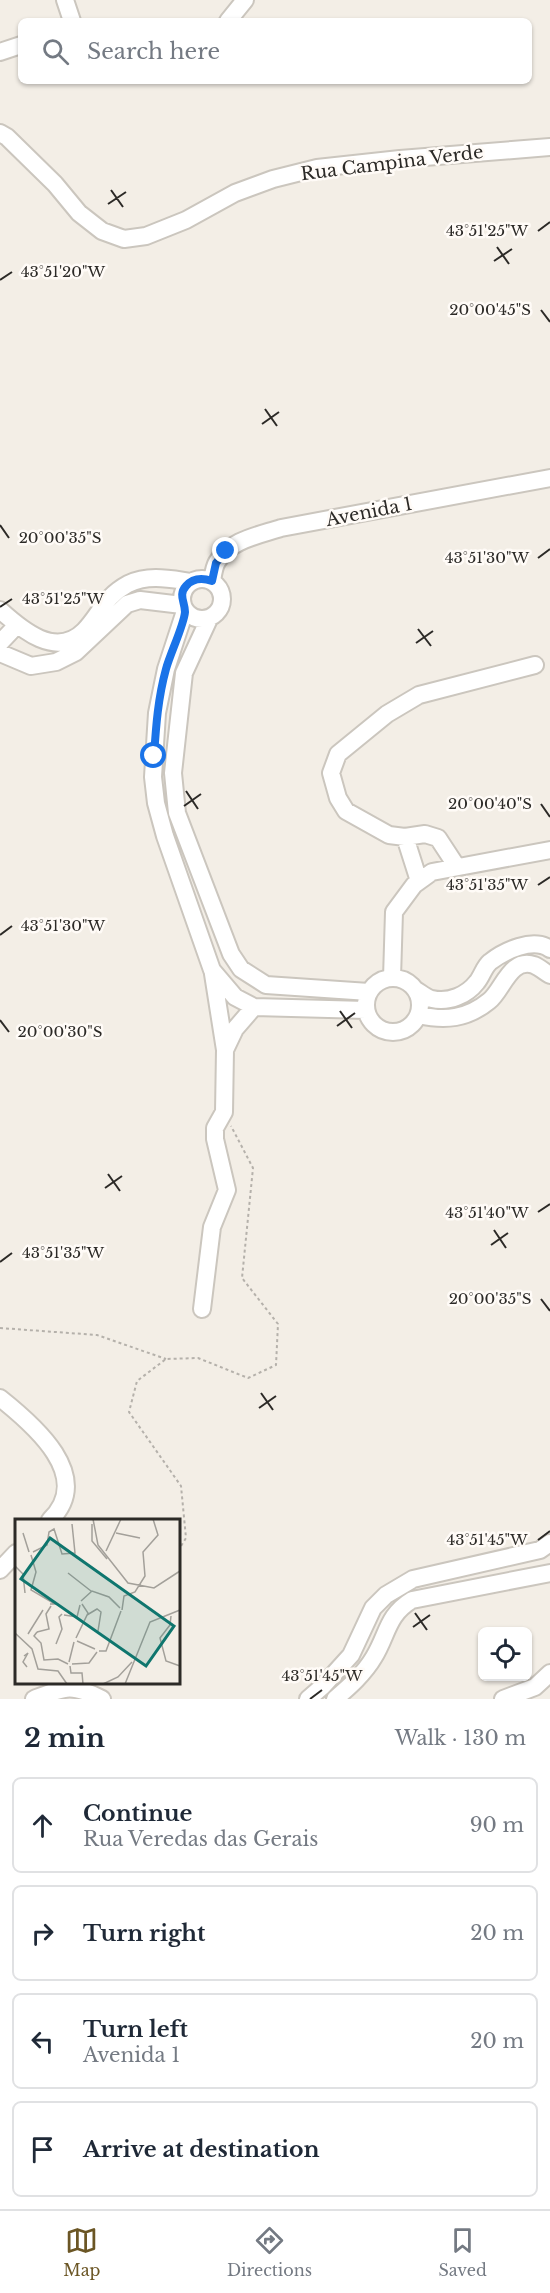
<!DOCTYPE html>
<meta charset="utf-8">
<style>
body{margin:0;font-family:"Libre Baskerville",serif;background:#f2f2f3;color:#1f2937}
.controls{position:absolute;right:18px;bottom:18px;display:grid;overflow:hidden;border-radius:9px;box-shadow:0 2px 4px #0004}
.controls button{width:54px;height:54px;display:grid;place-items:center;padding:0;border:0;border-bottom:2px solid #e0e1e3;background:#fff;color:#1f2937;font:30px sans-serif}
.stop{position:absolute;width:18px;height:18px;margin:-14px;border:4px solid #1a73e8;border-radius:50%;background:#fff}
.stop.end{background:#1a73e8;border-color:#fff;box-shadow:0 2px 6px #0008}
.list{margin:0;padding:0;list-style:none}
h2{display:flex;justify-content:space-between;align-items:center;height:78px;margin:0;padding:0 24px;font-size:26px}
h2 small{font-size:20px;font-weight:400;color:#747a83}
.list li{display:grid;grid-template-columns:39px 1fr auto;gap:18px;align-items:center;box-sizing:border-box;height:96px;margin:0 12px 12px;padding:0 12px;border:2px solid #e0e1e3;border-radius:9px}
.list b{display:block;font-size:22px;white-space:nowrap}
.list p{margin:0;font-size:20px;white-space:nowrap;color:#747a83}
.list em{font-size:20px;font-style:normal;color:#747a83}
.icon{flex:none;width:33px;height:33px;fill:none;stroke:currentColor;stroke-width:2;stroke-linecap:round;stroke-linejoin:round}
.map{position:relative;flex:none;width:550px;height:1699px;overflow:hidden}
.search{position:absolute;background:#fff;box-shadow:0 2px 4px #0004;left:18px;right:18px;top:18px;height:66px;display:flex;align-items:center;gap:15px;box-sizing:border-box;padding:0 21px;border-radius:9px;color:#747a83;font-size:22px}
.sheet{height:510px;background:#fff}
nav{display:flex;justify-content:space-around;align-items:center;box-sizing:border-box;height:84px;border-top:2px solid #e0e1e3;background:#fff;font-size:16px;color:#747a83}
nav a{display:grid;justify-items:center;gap:3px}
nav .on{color:#6b5625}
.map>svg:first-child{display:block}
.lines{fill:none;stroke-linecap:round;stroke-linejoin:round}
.minor-casing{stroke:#cbc6be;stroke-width:20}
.path{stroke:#b5b1ab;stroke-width:2;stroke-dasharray:3 3;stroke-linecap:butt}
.minor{stroke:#fff;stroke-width:16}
.route{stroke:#1a73e8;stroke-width:8}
.ticks{fill:none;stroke:#2c2a27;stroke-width:2}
.labels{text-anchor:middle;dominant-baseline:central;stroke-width:5;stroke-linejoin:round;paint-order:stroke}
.street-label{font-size:18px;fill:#2c2a27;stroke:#fffbf7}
.inset-road{fill:none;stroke:#a3a09a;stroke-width:1.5}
.view{fill:#0f766e;fill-opacity:0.15;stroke:#0f766e;stroke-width:3}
.inset-edge{fill:none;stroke:#2c2a27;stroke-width:3}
.ticks-label{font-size:15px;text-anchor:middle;fill:#2c2a27;stroke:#fffbf7;stroke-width:5;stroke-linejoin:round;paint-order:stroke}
</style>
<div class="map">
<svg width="550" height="1699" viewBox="0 0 550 1699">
<rect width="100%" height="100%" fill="#f3eee6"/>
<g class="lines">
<g class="minor-casing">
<path id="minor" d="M65,0l7,21
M228,21l17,-21
M0,52l21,-7
M0,133l7,4 48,47 24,29 23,18 22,8 22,-3 40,-16 49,-27 38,-14 44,-11 83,-9 150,-12
M182 599a20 20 0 1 1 40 0a20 20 0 1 1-40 0Z
M212,581c1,-6 2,-14 5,-19 12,-22 43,-27 64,-34l269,-50
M0,610c22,20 56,49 84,21 17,-18 20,-34 44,-47 21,-10 42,-5 64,-2
M185,611l-19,58 -9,44 -4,64 3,26 9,33 47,134 23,27 19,10 112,3
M209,619l-25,54 -11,100 4,40 54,141 10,15 25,16 103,7
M0,643l17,-18
M0,653l31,13 25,-4 20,-10 51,-48 13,-4 42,5
M405,837l14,44
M457,867l-19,-29 -13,-4 -20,3 -16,-2 -43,-24 -8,-13 -7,-25 7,-19 49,-40 32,-19 116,-30
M392,978l2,-66 20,-27 18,-13 118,-22
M366 1005a27 27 0 1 1 54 0a27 27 0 1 1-54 0Z
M416,990c5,3 11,8 16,9 17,4 35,-4 45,-17 5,-6 7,-15 13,-20 14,-11 43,-25 60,-13
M419,1015c26,6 48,4 70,-14 14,-11 21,-44 45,-36 5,2 11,7 16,10
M225,1050l10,-21 19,-22
M202,1309l10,-82 15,-37 -12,-51v-11l9,-16 1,-62 -12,-76
M0,1398c34,27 95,79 50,122
M0,1570l16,-17
M34,1699c31,-12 37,-16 68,0
M308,1699l15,-13 28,-31 22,-47 13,-13 27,-16 127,-29 10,-7
M335,1699c14,-12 29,-25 39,-42 14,-23 13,-42 38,-57l138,-27
M503,1699l32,-12 15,-14"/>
</g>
<path class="path" d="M0,1328l97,7 69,24
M178,1551l8,-13 -5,-52 -52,-74 8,-31 29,-22 32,-1 50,20 28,-13 2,-41 -36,-46 11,-110 -22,-42"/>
<use href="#minor" class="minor"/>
</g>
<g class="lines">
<path class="route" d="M154,756c2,-30 4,-58 12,-87 4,-15 18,-44 19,-57 0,-10 -7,-17 1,-26 7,-8 17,-8 26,-5l4,-18 10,-12"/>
</g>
<path class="ticks" d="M111,190l12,17M108,204l18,-12M538,231l12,-9M497,247l12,17M494,261l18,-12M0,280l12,-8M541,310l9,12M265,409l12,17M262,424l17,-12M0,525l9,13M538,558l12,-9M0,607l12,-8M418,629l13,17M416,643l17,-12M186,791l12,18M541,804l9,13M184,806l17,-12M538,885l12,-8M0,935l12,-9M340,1011l12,17M0,1020l9,12M337,1026l18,-13M108,1174l12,17M105,1188l17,-12M538,1212l12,-8M494,1230l12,18M491,1245l17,-12M0,1262l12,-9M541,1299l9,12M261,1393l12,17M259,1408l17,-12M538,1540l12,-9M415,1613l12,17M413,1627l17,-12M310,1699l12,-9"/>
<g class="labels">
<g class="street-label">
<text transform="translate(392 163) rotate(-7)">Rua Campina Verde</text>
<text transform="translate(369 512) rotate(-11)">Avenida 1</text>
</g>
</g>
<g transform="translate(15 1519)">
<rect width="165" height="165" fill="#f3eee6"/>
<path class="inset-road" d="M78,0l5,26 30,38 26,5 26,-17M77,5v17l15,18M8,14l6,19M101,14l24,5M91,32l15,-32M18,33l14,-7 2,-13 5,-3 8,25 13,-1 -3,-29M16,36l5,17 -5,18 24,14h-5M0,47l8,8 2,19M53,54l23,18M66,82l11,-10 17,6 11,11M107,91l2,-14 11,-4 10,-16 -2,-24 15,-17 -5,-16M49,96l13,2 3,-12M72,96l10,-6 4,3 -3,19M156,97l-1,9 -10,13 6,23 14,5M22,113l-3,4 7,7 3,17 14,-1 10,5M22,113l12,-3 -3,-15 5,-8M0,114l17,16 6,20 20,2 9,13M13,115l15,-24M61,119l12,-25 -6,-9M62,122l18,8M41,125l6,-15 -3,-12 3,-3M84,132h7l15,-40M9,137l4,-3 -5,9 4,5M54,143l5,-20M57,145l17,-1 8,-11M55,147l1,7h11l1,11M88,165l15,-7 14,-15M110,165l25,-62 30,-12"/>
<path class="view" d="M35,19l124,88 -28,40 -125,-87z"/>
<rect width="165" height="165" class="inset-edge"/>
</g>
<g class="ticks-label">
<text x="487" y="236">43°51'25"W</text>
<text x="63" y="277">43°51'20"W</text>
<text x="490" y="315">20°00'45"S</text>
<text x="60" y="543">20°00'35"S</text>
<text x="487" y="563">43°51'30"W</text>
<text x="63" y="604">43°51'25"W</text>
<text x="490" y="809">20°00'40"S</text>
<text x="487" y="890">43°51'35"W</text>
<text x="63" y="931">43°51'30"W</text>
<text x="60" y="1037">20°00'30"S</text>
<text x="487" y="1218">43°51'40"W</text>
<text x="63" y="1258">43°51'35"W</text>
<text x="490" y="1304">20°00'35"S</text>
<text x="487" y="1545">43°51'45"W</text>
<text x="322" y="1681">43°51'45"W</text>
</g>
</svg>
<div class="controls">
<button><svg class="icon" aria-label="locate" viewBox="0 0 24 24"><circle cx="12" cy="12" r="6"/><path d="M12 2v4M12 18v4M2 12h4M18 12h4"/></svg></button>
</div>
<div class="stop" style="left:154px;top:756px"></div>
<div class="stop end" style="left:226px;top:551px"></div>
<div class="search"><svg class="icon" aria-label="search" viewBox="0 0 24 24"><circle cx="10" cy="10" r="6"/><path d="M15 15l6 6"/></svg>Search here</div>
</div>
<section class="sheet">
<h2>2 min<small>Walk · 130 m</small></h2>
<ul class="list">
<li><svg class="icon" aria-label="ahead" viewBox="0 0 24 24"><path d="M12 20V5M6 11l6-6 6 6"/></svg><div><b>Continue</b><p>Rua Veredas das Gerais</p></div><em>90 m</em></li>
<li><svg class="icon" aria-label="right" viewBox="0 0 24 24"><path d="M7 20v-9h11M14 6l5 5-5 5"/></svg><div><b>Turn right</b></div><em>20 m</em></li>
<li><svg class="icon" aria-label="left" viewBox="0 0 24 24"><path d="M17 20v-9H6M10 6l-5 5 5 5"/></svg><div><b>Turn left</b><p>Avenida 1</p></div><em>20 m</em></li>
<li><svg class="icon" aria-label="arrive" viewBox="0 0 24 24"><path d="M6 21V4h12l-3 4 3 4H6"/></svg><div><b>Arrive at destination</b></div></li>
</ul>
</section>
<nav>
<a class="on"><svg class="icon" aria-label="map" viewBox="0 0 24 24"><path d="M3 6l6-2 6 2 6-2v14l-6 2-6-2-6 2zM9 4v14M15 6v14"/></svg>Map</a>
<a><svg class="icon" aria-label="directions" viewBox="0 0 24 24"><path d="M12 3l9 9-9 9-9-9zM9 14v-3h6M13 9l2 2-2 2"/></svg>Directions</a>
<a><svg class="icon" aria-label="saved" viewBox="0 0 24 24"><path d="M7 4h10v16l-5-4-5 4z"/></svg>Saved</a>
</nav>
